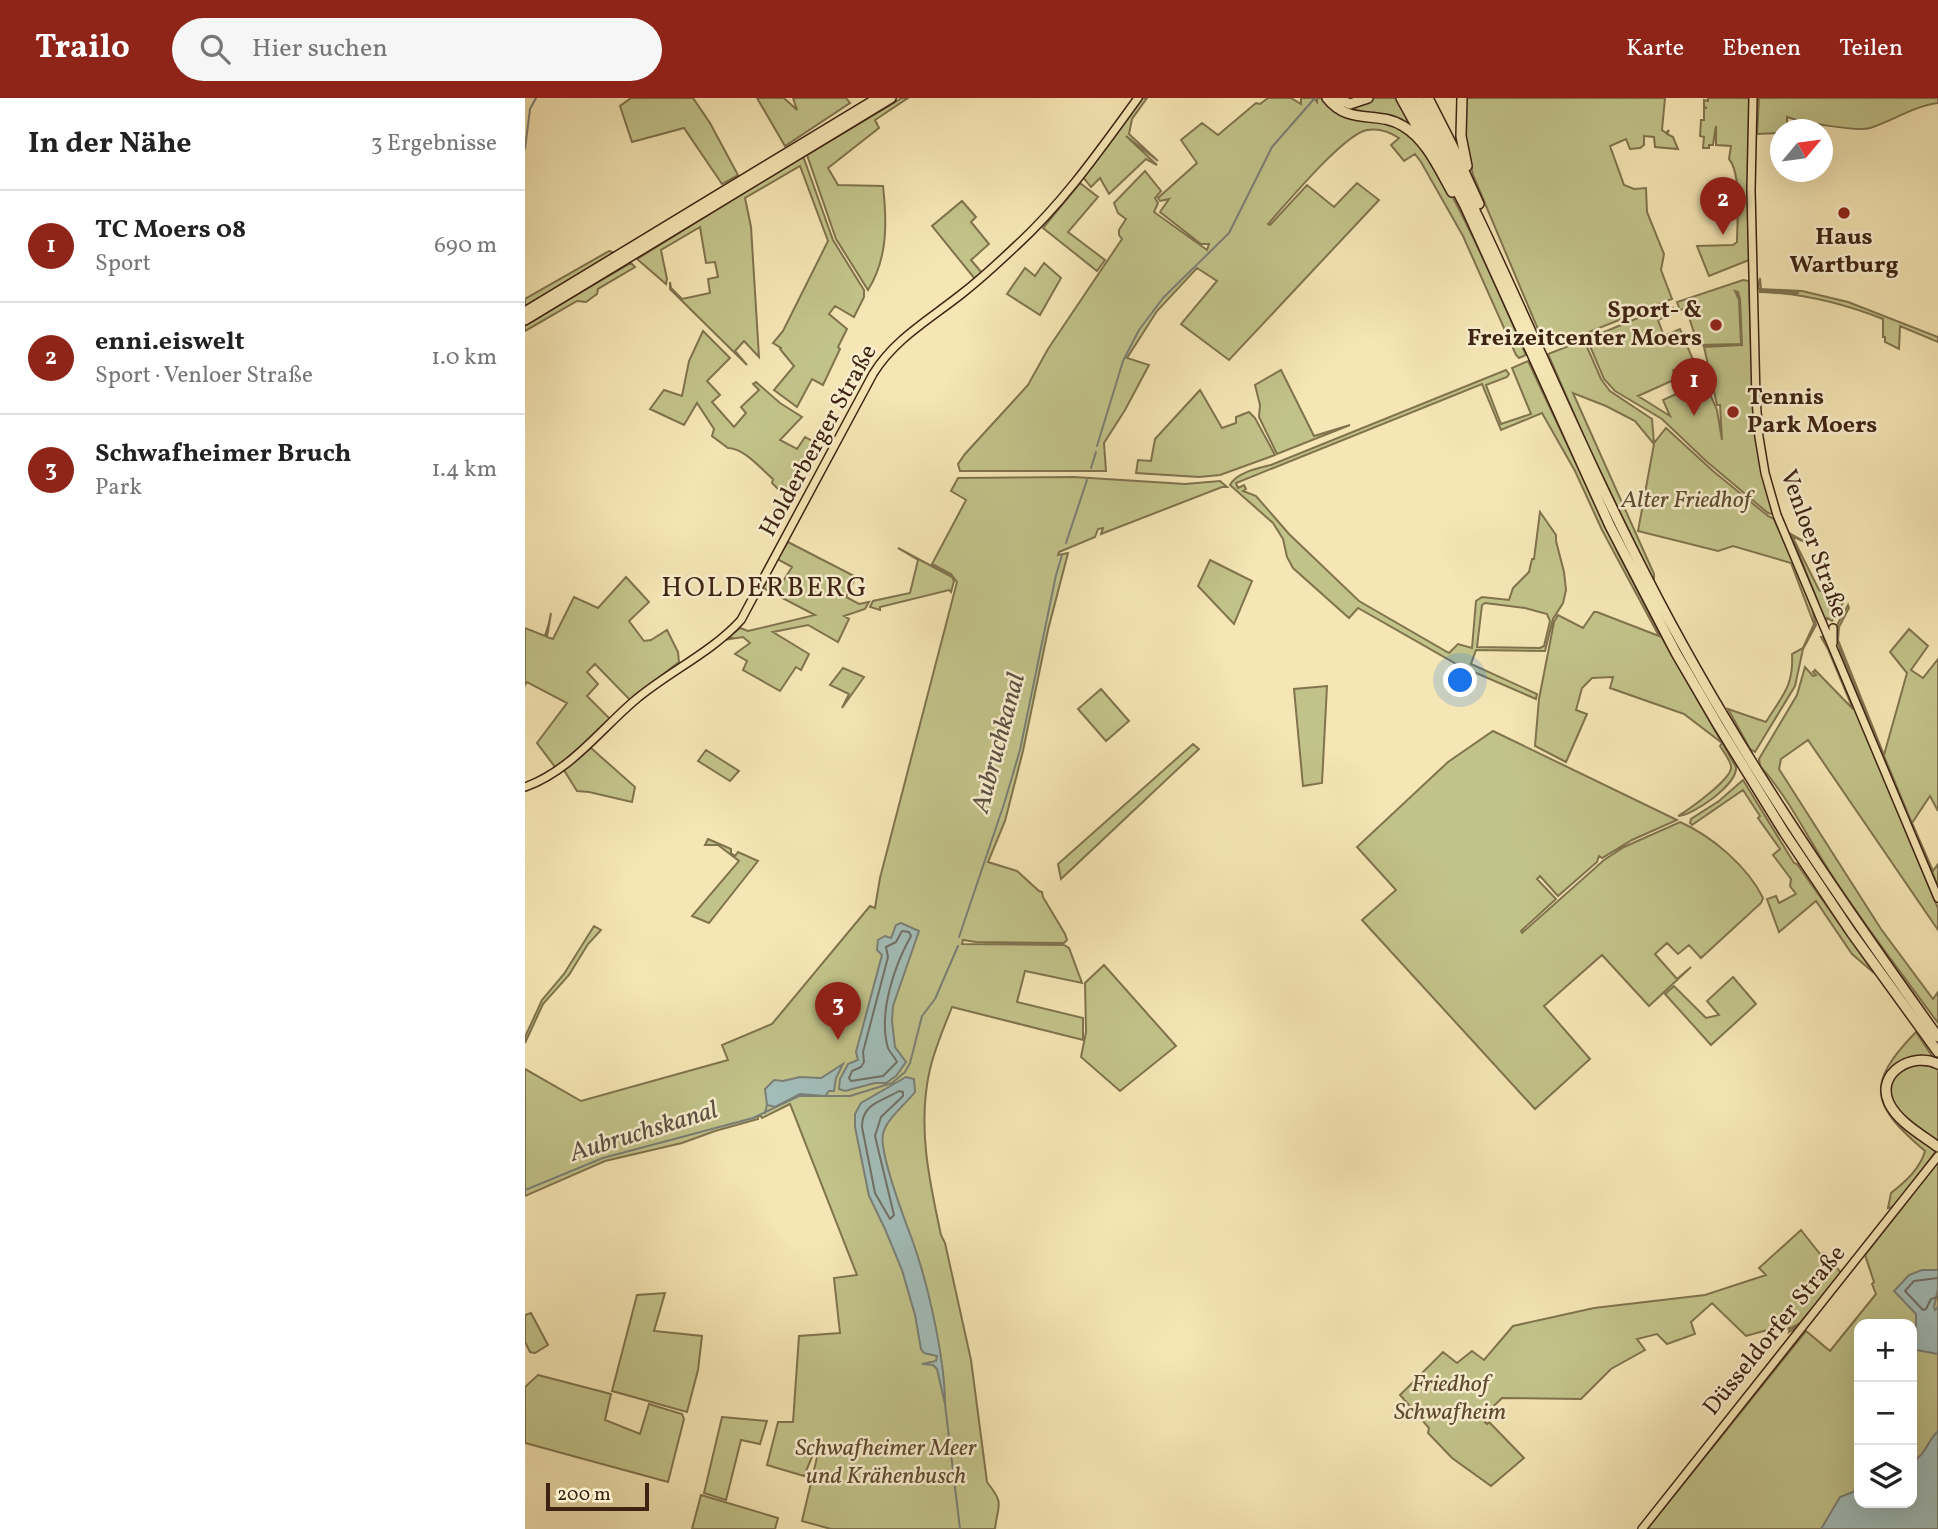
<!DOCTYPE html>
<html lang="de">
<meta charset="utf-8">
<style>
body{margin:0;font-family:Vollkorn,serif;background:#f6f6f6;color:#222}
.controls{position:absolute;right:21px;bottom:21px;display:grid;overflow:hidden;border-radius:14px;box-shadow:0 7px 28px #0002}
.controls button{width:63px;height:63px;display:grid;place-items:center;padding:0;border:0;border-bottom:2px solid #e0e0e0;background:#fff;color:#222;font:35px sans-serif}
.compass{position:absolute;left:1245px;top:21px;width:63px;height:63px;border-radius:50%;background:#fff;box-shadow:0 7px 28px #0002;rotate:61deg}
.scale{position:absolute;left:21px;bottom:18px;width:103px;box-sizing:border-box;padding-left:7px;border:4px solid #3e2312;border-top:0;font-size:19px;line-height:24px;white-space:nowrap;color:#3e2312;-webkit-text-stroke:5px #f9efcf;paint-order:stroke}
.you{position:absolute;left:936px;top:583px;width:24px;height:24px;margin:-18px;border:5px solid #fff;border-radius:50%;background:#1a73e8;box-shadow:0 0 0 10px #1a73e833}
.badge{display:grid;place-items:center;width:46px;height:46px;border-radius:50%;background:#8f2418;color:#fff;font-size:23px;font-weight:700}
.pin{position:absolute;translate:-50% -58px;filter:drop-shadow(0 2px 4px #0008)}
.pin::after{content:'';position:absolute;top:37px;width:24px;height:21px;background:inherit;clip-path:polygon(0 0,100% 0,50% 100%)}
.list{margin:0;padding:0;list-style:none}
h2{display:flex;justify-content:space-between;align-items:center;height:91px;margin:0;padding:0 28px;font-size:30px}
h2 small{font-size:23px;font-weight:400;color:#767676}
.list li{display:grid;grid-template-columns:46px 1fr auto;gap:21px;align-items:center;box-sizing:border-box;height:112px;padding:0 28px;border-top:2px solid #e0e0e0}
.list b{display:block;font-size:26px;white-space:nowrap}
.list p{margin:0;font-size:23px;white-space:nowrap;color:#767676}
.list em{font-size:23px;font-style:normal;color:#767676}
.icon{flex:none;width:38px;height:38px;fill:none;stroke:currentColor;stroke-width:2;stroke-linecap:round;stroke-linejoin:round}
.map{position:relative;flex:none;width:1413px;height:1431px;overflow:hidden}
header{display:flex;align-items:center;gap:42px;box-sizing:border-box;height:98px;padding:0 35px;background:#8f2418;color:#fff}
header strong{font-size:33px}
nav{display:flex;gap:38px;margin-inline-start:auto;font-size:24px}
.search{width:490px;height:63px;background:#f6f6f6;display:flex;align-items:center;gap:18px;box-sizing:border-box;padding:0 24px;border-radius:38px;color:#767676;font-size:26px}
main{display:flex}
aside{flex:1;background:#fff}
.map>svg:first-child{display:block}
.green{fill:#c2c38a;stroke:#80734e;stroke-width:2;fill-rule:evenodd}
.water{fill:#a2bdb9;stroke:#7a7f76;stroke-width:2}
.lines{fill:none;stroke-linecap:round;stroke-linejoin:round}
.shore{stroke:#707066;stroke-width:2}
.stream{stroke:#7a7f76;stroke-width:2}
.major-casing{stroke:#3e2312;stroke-width:10}
.highway-casing{stroke:#3e2312;stroke-width:12}
.major{stroke:#f6e6b5;stroke-width:7}
.highway{stroke:#f6e6b5;stroke-width:9}
.poi-dot{fill:#8f2418;stroke:#f9efcf;stroke-width:2.5}
.labels{text-anchor:middle;dominant-baseline:central;stroke-width:5;stroke-linejoin:round;paint-order:stroke}
.poi-label{font-size:24px;font-weight:bold;fill:#3e2312;stroke:#f9efcf}
.street-label{font-size:24px;fill:#3e2312;stroke:#f9efcf}
.park-label{font-size:24px;font-style:italic;fill:#5f4b30;stroke:#f9efcf}
.water-label{font-size:26px;font-style:italic;fill:#5c5144;stroke:#f9efcf}
.quarter-label{font-size:28px;letter-spacing:2px;fill:#3e2312;stroke:#f9efcf}
</style>
<header>
<strong>Trailo</strong>
<div class="search"><svg class="icon" aria-label="search" viewBox="0 0 24 24"><circle cx="10" cy="10" r="6"/><path d="M15 15l6 6"/></svg>Hier suchen</div>
<nav><a>Karte</a><a>Ebenen</a><a>Teilen</a></nav>
</header>
<main>
<aside>
<h2>In der Nähe<small>3 Ergebnisse</small></h2>
<ul class="list">
<li><span class="badge">1</span><div><b>TC Moers 08</b><p>Sport</p></div><em>690 m</em></li>
<li><span class="badge">2</span><div><b>enni.eiswelt</b><p>Sport · Venloer Straße</p></div><em>1.0 km</em></li>
<li><span class="badge">3</span><div><b>Schwafheimer Bruch</b><p>Park</p></div><em>1.4 km</em></li>
</ul>
</aside>
<div class="map">
<svg width="1413" height="1431" viewBox="0 0 1413 1431">
<rect width="100%" height="100%" fill="#f6e6b5"/>
<filter id="stains"><feTurbulence type="fractalNoise" baseFrequency=".00286" numOctaves="4"/><feColorMatrix values="0 0 0 0 .2 0 0 0 0 .09 0 0 0 0 .02 0 0 0 .5 -.17"/></filter>
<radialGradient id="worn" r=".72"><stop offset=".6" stop-color="#630" stop-opacity="0"/><stop offset="1" stop-color="#630" stop-opacity=".3"/></radialGradient>
<path class="green" d="M106,0h62l17,25 28,52 -16,9 -38,-56 -52,14 -12,-36z
M232,0h27l13,12 -4,-12h53l4,5 -65,43z
M377,0h6l-33,22 4,8 -51,40 10,17 45,1c4,36 5,72 -15,104l-32,-51 -29,-84z
M616,0h6l-15,21 -3,15 29,27 -32,-25 31,29 -11,-6 -37,35 -9,-16 -9,9 -8,-10z
M743,0h23l10,6v-6h13l3,4v-4h6c21,31 58,15 85,36 18,14 30,37 41,56 29,54 53,109 77,165l-7,3 -3,-3 -53,-119 -42,-74 -6,-8 -11,7 -13,-16 8,-7c-9,-6 -21,-10 -32,-8 -23,4 -80,73 -99,94l2,1 37,-40 27,22 23,-24 22,17 -150,160 -48,-36 36,-43 -20,-13 -40,43 -30,47 22,7 -24,45 -21,33 2,28h-146l-2,-7 7,-10 63,-69 20,-36 74,-110 -3,-4v-5l7,-11 -8,-6 -4,-10 31,-32 16,20 -6,7 3,5 -4,9 53,38 2,-6h-8l-41,-32 9,-13 -9,2 -2,-3 39,-35 -16,-23 21,-17 16,12 38,-32 4,1z
M809,0l8,5 28,-5h28l21,39 -8,-8 -68,-18z
M941,0h199l-3,32 4,3 3,-3 -2,4 6,3 5,12 -23,-2 -1,-10 -10,-1v9l-4,3 -10,1 -4,-10 -16,7 14,39 10,4 12,-1 1,24 17,42 -3,16 11,29 -108,43 -2,-3 -17,7 -72,-171 -8,-39z
M1183,0h43l-2,162 -40,16 -12,-30 36,-1 4,-3c0,-21 5,-67 -8,-83l2,-13 -15,-1v-19l-3,19h-4v3h-6l1,-11 -4,-1 1,-16h3v-12h3l-3,-1v-7l4,1z
M1234,0h179v5c-24,3 -46,18 -68,25 -13,4 -69,-6 -83,-11v12l-7,1v3l-23,1z
M278,58l30,84 31,50v7l-10,20 -19,-11 -6,8 18,15 -9,18 2,2 -17,36 -11,-6 -15,28 -23,-17 20,-24 -14,-17 1,-1 -8,-5 10,-12 45,-90 -28,-75 -55,32 6,29 8,130 -15,-16 -9,10 12,14 -77,-76v-7l1,6 11,11 28,-6 -2,-14 10,-2 -3,-15 -9,1 -6,-36 -39,23 6,29 -1,5 -29,-25z
M555,85l18,14 -30,35 37,28 -8,11 -54,-43z
M437,103l14,16 -5,5 18,22 -18,16 11,13 -7,6 -43,-53z
M84,153l6,2 -90,53v-7z
M106,165l4,4 -37,22 -1,5 -11,8 -9,-1 -52,30v-6z
M519,165l17,15 -21,37 -33,-21 18,-26 10,8z
M1235,180l1,11 41,2 46,11 90,35v5l-38,-16 -1,23 -14,-7v-5h-2v-18c-41,-16 -80,-26 -124,-27l40,1 -39,-3 -2,-3z
M1218,182l6,1 3,98 22,133 -2,2 -4,-1 -62,-52 -44,-42 -47,-28 -11,-12 -17,-40 80,-33 4,4 2,-2 2,4 -17,8 6,16 16,-7 14,33 -21,8 3,9 -38,17 32,20 -7,-16 22,-10 -4,-11 19,-8 17,39 5,30 -2,-35h-3l-13,-58 38,-2 -2,-46 -2,-7 -3,-1 4,9 2,44 -43,1 -12,-37 -6,2 -3,-8z
M178,233l27,27 -23,23 13,14 -8,7 22,25 12,-14 -5,-6 18,-17 -6,-6 3,-2 24,21 22,14 -22,23 17,9 8,-12 9,5 -29,54 -13,-13 1,-4c-12,-10 -29,-31 -45,-31l-16,-12 2,-7 -17,-26 -13,22 -34,-16 14,-19 18,6 7,-35z
M1059,242l17,39 9,12 42,28 2,24 12,-15 47,43 55,45 6,3 37,85 5,21 -13,24 -8,37 -40,66 -5,-3 -22,-40 38,13c16,-26 28,-36 26,-68l11,-6 11,-24 -23,-61 -58,-17 -15,5 -80,-20 16,-87 -19,-23 -29,-15 -33,-13 81,181v8l-62,-127 -44,-101z
M1003,263l91,194 43,83 74,129c2,17 -42,48 -58,49 10,-6 56,-38 53,-50 -1,-6 -8,-15 -11,-20l2,-3 -38,-29 -74,-26 3,-11 -21,1 -10,10 -6,22 11,4 -21,48 -31,-16 4,-47 15,-77 4,-7 25,13 11,-16h3l62,24 -57,-106 -27,-59 -33,-58 -41,17 -19,-46 -246,99 2,5 6,-3 2,4 -3,2 13,5 33,38 70,67 90,52 9,-9 14,4 4,-47 6,-4 27,3 4,-12 16,-16 3,-13h2l6,-47 16,23v6l8,31 2,18 -3,13 -10,16 -8,32 -69,-1 -5,14 66,30 -1,5 -76,-33 -102,-58 -9,10 -56,-50 -6,-11 -4,-18 -10,-16 -43,-38c6,-12 28,-17 41,-20l235,-95 3,4 -2,3 -21,8 15,39 30,-10 -19,-46zM960,505l40,5 22,6 3,7 -6,25 -4,2 -63,-1 5,-42z
M756,272l33,66 36,-11 -73,29 -18,-37 1,-12 -5,-20z
M675,292l22,38 14,-5v-6l13,-5 6,6 20,37 -55,20 -21,2 -63,-4 2,-13 13,1 4,-22z
M549,379l111,7 35,-3 7,6h-5l-121,47 2,-6 -5,1 -3,8 -36,15 -1,3 10,-2 -20,77 -25,121 -18,70 -17,41 29,9 22,20 3,1 1,5 22,37 2,6 -3,3 -88,-1 -13,-2 -1,4 102,1 5,3 13,35 -57,-12 -8,31 66,16v22l-131,-33c-8,20 -17,41 -22,62 -13,56 -1,111 11,166l4,8 26,117 16,122c18,23 11,21 8,47h-164l-29,-8 16,-68 -4,-1 -10,24 -37,-11 11,-43h15l6,-86 41,-3 -6,-55 23,-3 -67,-171 -28,14 -2,-3 -2,2v2l-43,12 -33,12 -77,18 -80,35v-127l56,32 147,-41 -6,-15 50,-21 98,-118 5,2 5,-30 77,-296 -6,-8 -19,-10 34,-64 -15,-9 7,-13z
M1266,436l18,10 -17,-8 27,54 24,13 -11,18 -5,-3 -1,3 -3,-4 -35,-80 30,65z
M263,444l68,35 -10,20 13,7 10,-2 -4,7 -21,7 5,3 -11,23 -30,-17 -35,7 36,22 -8,16 -5,-3 -16,24 -37,-21 4,-9 -12,-7 15,-11 -7,-6 -19,3 9,-2 -4,-1 11,-9 8,3 67,-16 -52,-27 5,-9 12,7 12,-19 -15,-8z
M373,450l54,29 2,4 -3,11 -2,-2 -69,17v3l-10,-3 3,-6 37,-8 8,-33z
M685,462l42,21 -18,43 -36,-38z
M101,479l23,25 -20,19 15,20 7,-1 16,-10 11,22 1,10 -49,38 -35,-36 -8,8 11,12 -11,12 23,23 -24,27 -31,21 -18,-24 30,-40 -40,-21 -2,3v-57l20,8 3,-10 -2,11 5,-24 -4,24 6,2 21,-42 24,11z
M1323,507l1,3 -10,19 -1,13 46,115 23,-82 -17,-21 19,-23 19,17 -17,24 12,8 15,-19v152l-8,-15 -18,27 21,48 5,-7v22l-98,-236 -5,-21z
M1296,539h2l6,9 109,262v22l-130,-190 -27,19 -2,10 102,160 52,70 5,-7v31c-34,-46 -69,-92 -101,-140 -26,-38 -46,-83 -77,-117l-1,-7 38,-64 8,-28 8,9 3,-1 -3,-3 2,-2 38,39 -25,-60z
M318,570l21,9 -22,31 7,-14 -19,-9z
M802,588l-5,97 -19,3 -9,-97z
M576,591l28,32 -23,20 -28,-32z
M968,633l184,89 -45,20 -30,18 -3,-2 -2,6 -39,34 -18,-20 -3,3 19,20 -35,32 1,2 82,-73 20,-13 56,-25c32,14 68,45 83,76l-2,5 -60,55 -12,-13 -11,9 -11,-11 -12,11 22,25 14,-12 -42,39 -47,-51 -58,51 46,53 -55,50 -173,-189 34,-30 -39,-43 91,-85z
M668,646l6,5 -138,130 -3,-15z
M66,650l44,39 -3,15 -43,-10 -12,-1 -15,-24z
M181,652l33,21 -9,10 -32,-20z
M1218,682l51,83 3,1 77,109 -22,-19 -36,-53 -37,31 -12,-33 9,-3 3,7 17,-9 -6,-8 1,-7 -18,-24 7,-6 -22,-31 2,-2 -17,-26 -51,35 -2,-2 1,-4 28,-18z
M183,741l23,10v4l4,3 3,-4 20,9 -49,62 -17,-7 47,-55 -21,-16h-13z
M69,828l7,4 -13,14 -19,31 -26,29 -18,39v-6l17,-37 22,-26z
M579,867l72,81 -56,45 -39,-34 5,-25 -1,-49z
M1208,879l23,27 -45,41 -46,-51 9,-8 32,32 13,-3 -12,-14z
M1391,934l18,27c-7,-4 -14,-4 -22,-2 -20,4 -22,22 -27,39l51,55 -42,56 -6,1 3,-15c14,-11 29,-24 34,-42 -53,-45 -61,-66 -9,-119z
M1394,963l19,7v76c-30,-24 -82,-58 -19,-83z
M1413,1064v367h-291l159,-198 24,20 46,-57 -4,-10 2,-2 -9,-27zM1334,1226h53v179h-53z
M1276,1132l19,24 5,-1 17,21 -42,49 -9,5 6,-1 -8,5 1,-4 -7,2 -12,-1 -25,7 -34,-33 -21,19 4,12 -28,10 -10,-10 -20,5 8,11 -34,19 -30,30 -79,-1 -21,20 6,6 2,-2 35,36 -33,28 -39,-28 -24,-25 1,-5 -29,-33 43,-43 14,11 15,-12 12,9 29,-34 81,-18 111,-13 61,-20 -7,-7z
M140,1195l-11,38 48,5 -4,34 -11,42 -75,-21 25,-96z
M6,1215l17,32 -13,8 -5,-1 -5,-10v-27z
M13,1277l73,19 -6,26 35,14 9,-30 33,10 2,5 -16,63 -143,-39v-56z
M197,1319l45,4 -7,23 -19,-4 -15,60 -22,-7z
M176,1397l77,23 -3,11h-83z"/>
<path class="water" d="M376,825l18,8 -26,75 -1,15 3,26 11,15 -10,14 -10,7h-11l-30,8 -6,-2 1,-10 8,-15 10,-4 -2,-8 26,-97 -5,-5 1,-10 7,-4 6,2 5,-13z
M318,966l-7,14 -2,13h-5l-4,5 -25,-2 -25,13 -8,-2 -2,-16 9,-9 9,1 17,-4 21,1z
M381,979l8,2 1,13c-10,13 -29,27 -32,42 -4,18 22,87 30,108 15,42 32,117 32,162l-8,-35 -4,-4 -11,-1 14,-3 1,-5 -13,-3 -3,-4 -6,-34 -13,-45 -17,-41 -16,-33 -14,-69v-13l6,-11z
M1397,1172h16v19l-4,18 1,3 3,-3v47l-22,-4v-36l-22,-23 15,-16z
M1413,1333v98h-117l19,-32 13,-5 6,-7v18h53v-41c14,-7 15,-21 26,-31z"/>
<g class="lines">
<path class="shore" d="M377,833l7,1 2,4c-17,30 -33,78 -23,112 2,5 7,9 9,14l-14,14 -32,5 -2,-3 3,-7 9,-4 3,-5 -1,-10 25,-95 -2,-10 10,-5z
M374,993l4,1v4l-22,21 -6,19 19,79 -4,4 -15,-26 -13,-66c0,-24 19,-25 37,-36z
M1413,1180l-24,3 -9,10 18,19 3,-1 5,-10 7,-2"/>
<path class="stream" d="M0,51l5,-40 6,-11
M572,348l26,-85 16,-31 24,-32 66,-65 43,-86 42,-48
M566,370l5,-16
M541,445l21,-63
M434,839l45,-133 16,-54 36,-175 6,-20
M240,1015l2,-8
M0,1092l78,-32 150,-40 46,-22h51l42,-13 13,-11 5,-9 12,-47 13,-17 23,-53
M420,1306l15,125"/>
<g class="major-casing">
<path id="major" d="M1228,0l-2,92 5,209 3,38 6,36 12,42 161,383
M1308,545v-15
M0,689c45,-16 74,-56 109,-86 34,-29 77,-48 107,-81l132,-246c22,-36 59,-56 91,-82 18,-14 35,-30 52,-46 48,-44 84,-96 122,-148
M1117,1431l296,-373"/>
</g>
<g class="highway-casing">
<path id="highway" d="M802,0c22,28 50,12 76,28 23,13 36,43 49,66
M811,0l14,6 18,-6
M876,0l22,40
M884,0l56,108 145,320 66,127 42,72 66,107 67,100 87,120
M893,0c84,156 147,321 228,478 83,163 186,313 292,461
M903,0l25,49 26,57
M937,0l-1,38 6,30
M0,214l353,-214
M0,222l366,-222
M1413,966c-25,-13 -63,9 -49,39 9,19 33,32 49,44"/>
</g>
<use href="#major" class="major"/>
<use href="#highway" class="highway"/>
</g>
<g class="poi-dot">
<circle cx="1319" cy="115" r="7"/>
<circle cx="1191" cy="227" r="7"/>
<circle cx="1208" cy="314" r="7"/>
</g>
<g class="labels">
<g class="poi-label">
<text x="1319" y="140">Haus<tspan x="1319" dy="28">Wartburg</tspan></text>
<text x="1177" y="213" text-anchor="end">Sport- &amp;<tspan x="1177" dy="28">Freizeitcenter Moers</tspan></text>
<text x="1222" y="300" text-anchor="start">Tennis<tspan x="1222" dy="28">Park Moers</tspan></text>
</g>
<g class="street-label">
<text transform="translate(294 343) rotate(-61)">Holderberger Straße</text>
<text transform="translate(1288 446) rotate(70)">Venloer Straße</text>
<text transform="translate(1250 1233) rotate(-51)">Düsseldorfer Straße</text>
</g>
<g class="park-label">
<text x="1161" y="403">Alter Friedhof</text>
<text x="925" y="1287">Friedhof<tspan x="925" dy="28">Schwafheim</tspan></text>
<text x="361" y="1351">Schwafheimer Meer<tspan x="361" dy="28">und Krähenbusch</tspan></text>
</g>
<g class="water-label">
<text transform="translate(474 645) rotate(-75)">Aubruchkanal</text>
<text transform="translate(119 1034) rotate(-17)">Aubruchskanal</text>
</g>
<g class="quarter-label">
<text x="240" y="490">HOLDERBERG</text>
</g>
</g>
<rect width="100%" height="100%" filter="url(#stains)"/>
<rect width="100%" height="100%" fill="url(#worn)"/>
</svg>
<div class="controls">
<button>+</button>
<button>−</button>
<button><svg class="icon" aria-label="layers" viewBox="0 0 24 24"><path d="M12 4l9 5-9 5-9-5zM3 14l9 5 9-5"/></svg></button>
</div>
<svg class="compass" viewBox="-18 -18 36 36"><path d="M0-13l5 13h-10z" fill="#e53935"/><path d="M0 13l5-13h-10z" fill="#767676"/></svg>
<div class="scale">200 m</div>
<div class="you"></div>
<div class="pin badge" style="left:1169px;top:318px">1</div>
<div class="pin badge" style="left:1198px;top:137px">2</div>
<div class="pin badge" style="left:313px;top:942px">3</div>
</div>
</main>
